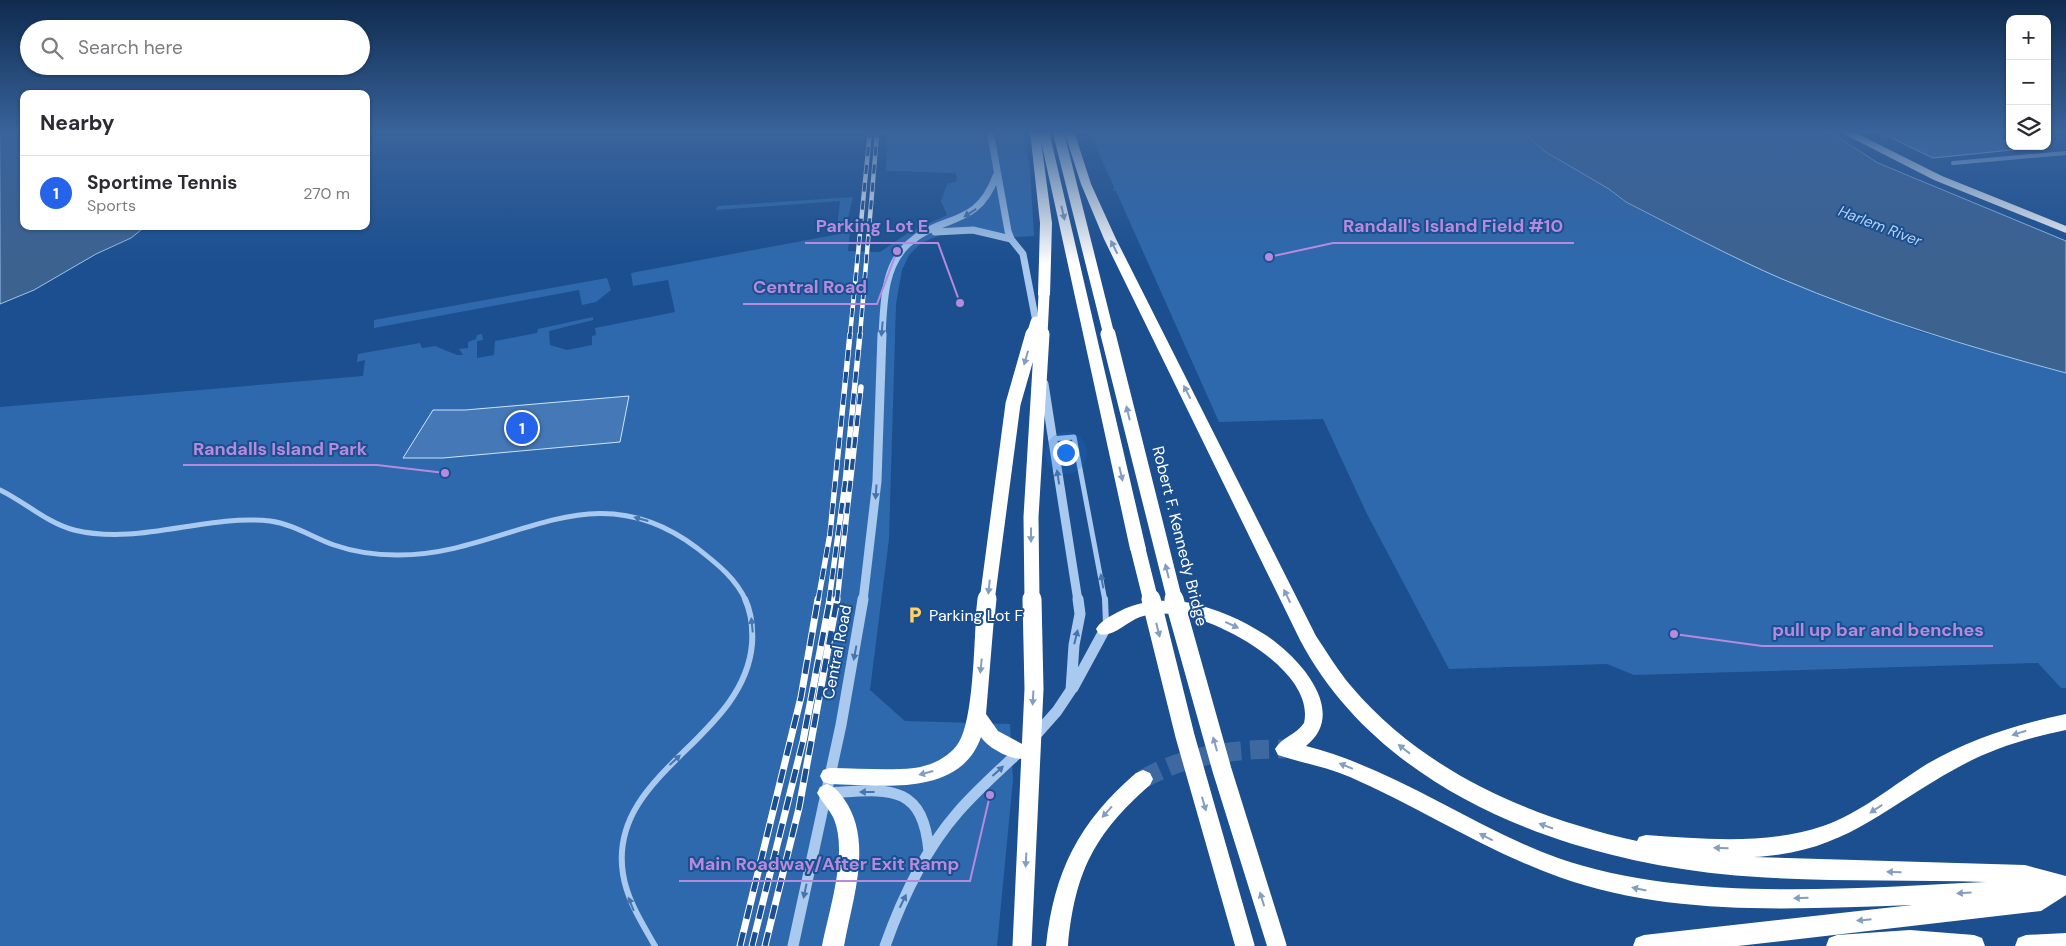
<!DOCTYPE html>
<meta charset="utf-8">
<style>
body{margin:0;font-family:"DM Sans",sans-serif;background:#f7f7f7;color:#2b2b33}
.controls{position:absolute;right:15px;top:15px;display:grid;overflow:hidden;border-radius:10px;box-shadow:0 1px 4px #0004}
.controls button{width:45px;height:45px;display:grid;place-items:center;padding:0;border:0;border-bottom:1px solid #e1e1e2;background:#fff;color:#2b2b33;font:25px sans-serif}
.you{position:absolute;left:1065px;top:452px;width:18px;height:18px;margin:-12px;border:4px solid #fff;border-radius:50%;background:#1a73e8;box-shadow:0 0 0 8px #1a73e833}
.badge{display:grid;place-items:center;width:32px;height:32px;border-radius:50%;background:#2563eb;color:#fff;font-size:16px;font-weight:700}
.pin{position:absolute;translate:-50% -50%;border:2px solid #fff;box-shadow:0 1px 5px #0006}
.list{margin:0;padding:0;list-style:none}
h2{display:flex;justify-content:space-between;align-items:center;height:65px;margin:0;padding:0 20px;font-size:21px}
h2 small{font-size:16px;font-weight:400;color:#7c7c81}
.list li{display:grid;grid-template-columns:32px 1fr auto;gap:15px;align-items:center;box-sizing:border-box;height:75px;padding:0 20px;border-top:1px solid #e1e1e2}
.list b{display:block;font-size:19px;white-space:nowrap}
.list p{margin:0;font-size:16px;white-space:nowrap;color:#7c7c81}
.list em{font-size:16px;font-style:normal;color:#7c7c81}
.icon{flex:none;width:28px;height:28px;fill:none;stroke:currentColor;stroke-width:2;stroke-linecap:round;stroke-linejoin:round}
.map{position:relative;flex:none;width:2066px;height:946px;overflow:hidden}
.search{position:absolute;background:#fff;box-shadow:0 1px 4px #0004;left:20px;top:20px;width:350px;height:55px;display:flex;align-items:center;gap:12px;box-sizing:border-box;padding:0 18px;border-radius:28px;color:#7c7c81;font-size:19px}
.panel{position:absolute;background:#fff;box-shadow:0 1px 4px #0004;left:20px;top:90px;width:350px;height:140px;border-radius:10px}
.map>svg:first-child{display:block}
.green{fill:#2e69ad}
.water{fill:#3c6290;stroke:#9cc4f0}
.building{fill:#4478b7;stroke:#cfe3fa}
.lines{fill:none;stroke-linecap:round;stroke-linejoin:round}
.motorway-tunnel{stroke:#3d69a0;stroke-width:19;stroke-dasharray:19 9;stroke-linecap:butt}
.minor-far2{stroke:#a9c9ee;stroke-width:4}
.minor-far1{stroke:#a9c9ee;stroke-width:5}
.minor{stroke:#a9c9ee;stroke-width:6}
.tertiary-far2{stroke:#a9c9ee;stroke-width:7}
.tertiary-far1{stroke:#a9c9ee;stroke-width:9}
.tertiary{stroke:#a9c9ee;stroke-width:11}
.motorway{fill:#fff;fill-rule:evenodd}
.rail-far2-casing{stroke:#fff;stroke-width:4.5}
.rail-far1-casing{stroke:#fff;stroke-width:5.5}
.rail-casing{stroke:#fff;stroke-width:7}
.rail-far2{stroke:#1b4f8f;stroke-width:3;stroke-dasharray:9;stroke-linecap:butt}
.rail-far1{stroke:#1b4f8f;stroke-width:4;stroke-dasharray:11;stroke-linecap:butt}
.rail{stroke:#1b4f8f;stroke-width:5;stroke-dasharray:14;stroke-linecap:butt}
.motorway-bridge-far2{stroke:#fff;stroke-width:11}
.motorway-bridge-far1{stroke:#fff;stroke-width:15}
.motorway-bridge{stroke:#fff;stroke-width:19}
.oneway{fill:#4674ac}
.oneway2{fill:#829ec1}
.labels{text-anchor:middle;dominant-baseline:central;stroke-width:4;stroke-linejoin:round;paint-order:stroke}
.far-water-label{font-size:15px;font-style:italic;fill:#b5d3f5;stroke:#1b4f8f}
.street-label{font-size:16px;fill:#fff;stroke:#1b4f8f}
.poi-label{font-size:16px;fill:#fff;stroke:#1b4f8f;text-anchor:start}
.leader{fill:none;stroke:#b68bdc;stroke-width:2}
.callout-dot{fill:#b68bdc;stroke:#1b4f8f;stroke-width:2}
.callout-label{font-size:18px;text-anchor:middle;font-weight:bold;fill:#b68bdc;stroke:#1b4f8f;stroke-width:4;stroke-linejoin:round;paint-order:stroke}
</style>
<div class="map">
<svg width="2066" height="946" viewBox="0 0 2066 946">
<rect width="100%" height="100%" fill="#1b4f8f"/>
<path class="green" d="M887,131h136l7,38 4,67 -34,2 -19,-5 -41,2 -19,8 -12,12 -7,15 -6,34 -7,235 -19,151 35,31 105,3 3,56 -16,166h-997v-539l363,-31 2,-16 -8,2 1,-8 62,-11 2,5 13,-2 22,9h6l-4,-6 9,-1v-6l8,-3 1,-4 5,-1 1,6 -6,1v17l17,-3 1,-14 42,-8 1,-4 55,-12v3l-44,11 1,14 17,5 25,-5v-9l4,-1 -1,-7 80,-16 -7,-32 -35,6 -2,-13 219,-41 -2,19 32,1 28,-19 39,-18 -6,-14 6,-17 10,-3 -1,-8 -70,-2z
M1522,131l22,20 65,38 17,13 157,77 44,18 94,35 145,41v315h-5l-23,-25 -404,12 -27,-11 -158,5 -82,-155 -44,-95 -104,3 -103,-231h-3l1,-4 -25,-55z
M853,197l-5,21 -4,1 -1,7 -6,2 3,-27 -124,9 1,-4z
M607,278l4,12 -15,12 -14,3 -3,-15 -205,38v-8z"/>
<path class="water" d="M0,131h24v95h122l-15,12 -35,16 -62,36 -34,14z
M1828,131l50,32 188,78v132c-97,-26 -192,-55 -284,-94 -53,-23 -105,-51 -156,-77l-17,-13 -65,-38 -22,-20z"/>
<path class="building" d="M1879,132h110l21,11v3l11,3 -88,9z
M629,396l-9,46 -177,16h-40l30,-48h32z"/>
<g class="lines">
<path class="motorway-tunnel" d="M1143,779c45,-25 91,-30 142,-30"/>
<path class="minor-far2" d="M1953,163l113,-10"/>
<path class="minor-far1" d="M1051,439l23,-2 31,164
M0,490c25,12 47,33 74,40 66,16 130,-16 196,-9 23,3 42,16 64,24 20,7 42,10 63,10 111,1 192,-89 300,-7 19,15 39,30 49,53"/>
<path class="minor" d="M1105,599l1,25
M655,946c-13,-23 -28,-46 -32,-72 -16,-101 121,-134 129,-230 1,-16 0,-30 -7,-45"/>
<path class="tertiary-far2" d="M990,131l18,100 3,8 12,15 14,73
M935,232l38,-2 38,9
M882,335c2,-30 1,-68 26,-91 34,-31 69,-15 88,-68"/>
<path class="tertiary-far1" d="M1044,384l34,217
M863,601l14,-120 5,-147"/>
<path class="tertiary" d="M1073,688l32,-59
M1034,737l23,-26 14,-21 3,-45 6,-31 -2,-15
M827,793c58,-3 96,-13 102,59
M793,946l48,-221 22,-126
M885,946c17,-48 39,-95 73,-134 19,-22 42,-42 63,-62"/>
<path class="motorway" d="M1030,131h19l97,418 -2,4h-12l-2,-4 -89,-408 11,82 -2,72 -6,4 -6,-4 2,-72z
M1064,131h10l17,53 25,55 200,397c11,16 22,35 35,50 73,86 178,131 286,155l2,-4 7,-2c59,4 120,10 177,-9 38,-13 70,-41 104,-62 43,-25 91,-40 139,-50v16c-39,8 -76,19 -111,39 -73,40 -111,84 -202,88l272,8 41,11v19l-25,16 -303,35h-105l3,-8 8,-3 268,-30c-118,4 -241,12 -353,-28 -73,-26 -138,-69 -209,-100 -23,-10 -48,-14 -72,-22l-3,-6c6,-11 22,-15 29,-26 12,-52 -87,-106 -130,-109 -11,-1 -24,-1 -34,3 -14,5 -27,21 -41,17l-3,-5c5,-9 18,-15 28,-20 21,-9 44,-10 67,-6 26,6 51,17 73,31 33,21 86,77 42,112 90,23 166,81 252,112 129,45 294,30 428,24 -88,-3 -177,1 -265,-8 -160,-17 -341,-83 -421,-234l-196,-401 -23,-55z
M1838,131h14l90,45 124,50v7l-132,-53z
M985,611l6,2 3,5 -8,96 12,17 28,15 3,6 -3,6c-13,4 -38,-10 -45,-21 -21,61 -101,48 -151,47l-7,-2 -3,-6 3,-6 7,-2c28,0 56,3 84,0 17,-2 36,-11 45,-26 14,-23 15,-95 17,-124l3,-5z
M1143,770l7,3 3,6 -3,6c-56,49 -75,87 -82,161h-22c8,-75 33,-124 90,-173z
M827,784c8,3 12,8 17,15 30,42 8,101 0,147h-22c7,-36 26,-92 12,-127 -4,-9 -12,-17 -17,-26l3,-6z
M1910,930l64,5 8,3 3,8h-159l3,-8 8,-3z
M2066,933v13h-51l3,-8 8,-3z"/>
<g class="rail-far2-casing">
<path id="rail-far2" d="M850,335l20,-204
M860,335l17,-201"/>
</g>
<g class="rail-far1-casing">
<path id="rail-far1" d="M818,601l12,-67 20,-200
M829,601l16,-118 15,-149
M837,601l24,-214"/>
</g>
<g class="rail-casing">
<path id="rail" d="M740,946l61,-249 17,-98
M752,946l51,-205 27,-142
M765,946l34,-138 38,-209"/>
</g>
<use href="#rail-far2" class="rail-far2"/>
<use href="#rail-far1" class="rail-far1"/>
<use href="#rail" class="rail"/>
<path class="motorway-bridge-far2" d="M1058,131l51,204
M1032,335l4,-13
M1042,335l2,-40"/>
<path class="motorway-bridge-far1" d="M1108,334l67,267
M1138,549l13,52
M987,601l26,-197 20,-70
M1032,601l-1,-84 11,-183"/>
<path class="motorway-bridge" d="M1151,599l34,137 60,210
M1174,599l48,171 55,176
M985,618l2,-19
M1022,946l12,-257 -2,-90"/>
</g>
<defs><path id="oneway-solid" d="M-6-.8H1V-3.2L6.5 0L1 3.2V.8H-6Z" transform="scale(1.25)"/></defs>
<g class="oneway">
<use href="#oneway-solid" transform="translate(970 213) rotate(147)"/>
<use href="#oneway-solid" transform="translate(882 329) rotate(95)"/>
<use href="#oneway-solid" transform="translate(1058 477) rotate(-99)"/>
<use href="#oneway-solid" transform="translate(876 492) rotate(94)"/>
<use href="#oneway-solid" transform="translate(641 519) rotate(-165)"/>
<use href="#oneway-solid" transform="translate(1102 581) rotate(-100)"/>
<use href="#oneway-solid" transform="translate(752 625) rotate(-96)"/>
<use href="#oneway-solid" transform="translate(1076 637) rotate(-76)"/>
<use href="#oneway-solid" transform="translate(855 653) rotate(101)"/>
<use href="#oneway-solid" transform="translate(675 760) rotate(-43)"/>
<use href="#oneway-solid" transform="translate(998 771) rotate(-42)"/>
<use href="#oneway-solid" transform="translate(867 792) rotate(180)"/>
<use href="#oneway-solid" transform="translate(805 891) rotate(102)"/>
<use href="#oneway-solid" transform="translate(903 901) rotate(-64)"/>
<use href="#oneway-solid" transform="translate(631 904) rotate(-112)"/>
</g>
<g class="oneway2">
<use href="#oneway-solid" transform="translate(1063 213) rotate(77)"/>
<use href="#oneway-solid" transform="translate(1114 247) rotate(-117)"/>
<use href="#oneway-solid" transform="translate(1026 358) rotate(106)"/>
<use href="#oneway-solid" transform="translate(1187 392) rotate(-117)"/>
<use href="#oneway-solid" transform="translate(1128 413) rotate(-104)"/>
<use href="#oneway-solid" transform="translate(1121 474) rotate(77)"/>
<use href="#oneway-solid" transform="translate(1031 535) rotate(90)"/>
<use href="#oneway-solid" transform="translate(1167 571) rotate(-104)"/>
<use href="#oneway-solid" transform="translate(989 587) rotate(96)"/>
<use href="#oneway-solid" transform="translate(1287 596) rotate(-116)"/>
<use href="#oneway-solid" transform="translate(1232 625) rotate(25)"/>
<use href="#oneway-solid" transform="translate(1158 630) rotate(76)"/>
<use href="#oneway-solid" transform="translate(981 666) rotate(96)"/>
<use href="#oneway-solid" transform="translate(1033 698) rotate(93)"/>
<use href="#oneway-solid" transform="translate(2019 733) rotate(163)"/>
<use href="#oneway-solid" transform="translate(1215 744) rotate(-106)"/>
<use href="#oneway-solid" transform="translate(1404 749) rotate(-142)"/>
<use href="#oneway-solid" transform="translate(1346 766) rotate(-158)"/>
<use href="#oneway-solid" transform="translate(926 773) rotate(165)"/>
<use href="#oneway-solid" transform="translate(1204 804) rotate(74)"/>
<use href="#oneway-solid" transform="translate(1876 809) rotate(147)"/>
<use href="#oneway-solid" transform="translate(1107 812) rotate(132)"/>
<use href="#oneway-solid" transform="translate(1546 826) rotate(-161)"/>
<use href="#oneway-solid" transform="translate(1486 837) rotate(-153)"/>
<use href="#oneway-solid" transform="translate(1721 848) rotate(-179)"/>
<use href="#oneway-solid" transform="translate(1026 860) rotate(93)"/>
<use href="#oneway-solid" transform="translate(1894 872) rotate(-179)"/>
<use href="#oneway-solid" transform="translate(1639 889) rotate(-168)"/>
<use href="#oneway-solid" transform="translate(1964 893) rotate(177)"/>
<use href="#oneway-solid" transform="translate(1801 898) rotate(179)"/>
<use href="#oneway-solid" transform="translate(1262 899) rotate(-107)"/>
<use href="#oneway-solid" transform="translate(1864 920) rotate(174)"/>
</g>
<linearGradient id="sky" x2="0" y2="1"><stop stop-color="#0f2b4f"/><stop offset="0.5" stop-color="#39639b"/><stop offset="1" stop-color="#39639b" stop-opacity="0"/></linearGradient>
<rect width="2066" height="264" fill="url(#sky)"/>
<defs>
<g id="parking-bare" transform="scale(1.35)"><path d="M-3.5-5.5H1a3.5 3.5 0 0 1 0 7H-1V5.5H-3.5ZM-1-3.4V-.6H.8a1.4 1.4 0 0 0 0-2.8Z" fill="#ffd166" stroke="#1b4f8f" stroke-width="2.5" paint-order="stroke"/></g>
</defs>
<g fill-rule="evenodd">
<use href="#parking-bare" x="915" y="615"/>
</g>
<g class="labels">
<g class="far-water-label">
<text transform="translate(1880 226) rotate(21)">Harlem River</text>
</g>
<g class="street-label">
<text transform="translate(1180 536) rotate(76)">Robert F. Kennedy Bridge</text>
<text transform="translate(837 652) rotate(-79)">Central Road</text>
</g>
<g class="poi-label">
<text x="929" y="615">Parking Lot F</text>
</g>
</g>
<path class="leader" d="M960 303L938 243H805M1269 257L1333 243H1574M897 251L877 304H743M445 473L377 465H183M1674 634L1762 646H1993M990 795L970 881H679"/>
<g class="callout-dot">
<circle cx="960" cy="303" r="5"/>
<circle cx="1269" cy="257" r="5"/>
<circle cx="897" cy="251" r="5"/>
<circle cx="445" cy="473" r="5"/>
<circle cx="1674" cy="634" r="5"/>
<circle cx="990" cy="795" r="5"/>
</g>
<g class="callout-label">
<text x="872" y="232">Parking Lot E</text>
<text x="1453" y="232">Randall's Island Field #10</text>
<text x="810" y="293">Central Road</text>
<text x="280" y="455">Randalls Island Park</text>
<text x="1878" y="636">pull up bar and benches</text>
<text x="824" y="870">Main Roadway/After Exit Ramp</text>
</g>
</svg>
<div class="controls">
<button>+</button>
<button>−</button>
<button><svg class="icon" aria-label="layers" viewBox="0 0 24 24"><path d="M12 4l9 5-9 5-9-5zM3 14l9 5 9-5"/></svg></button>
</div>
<div class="you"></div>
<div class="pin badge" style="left:522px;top:428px">1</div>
<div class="search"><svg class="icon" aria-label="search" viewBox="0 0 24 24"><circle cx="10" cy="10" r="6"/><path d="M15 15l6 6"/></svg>Search here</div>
<section class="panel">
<h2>Nearby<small></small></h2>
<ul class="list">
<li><span class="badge">1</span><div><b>Sportime Tennis</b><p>Sports</p></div><em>270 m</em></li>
</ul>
</section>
</div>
